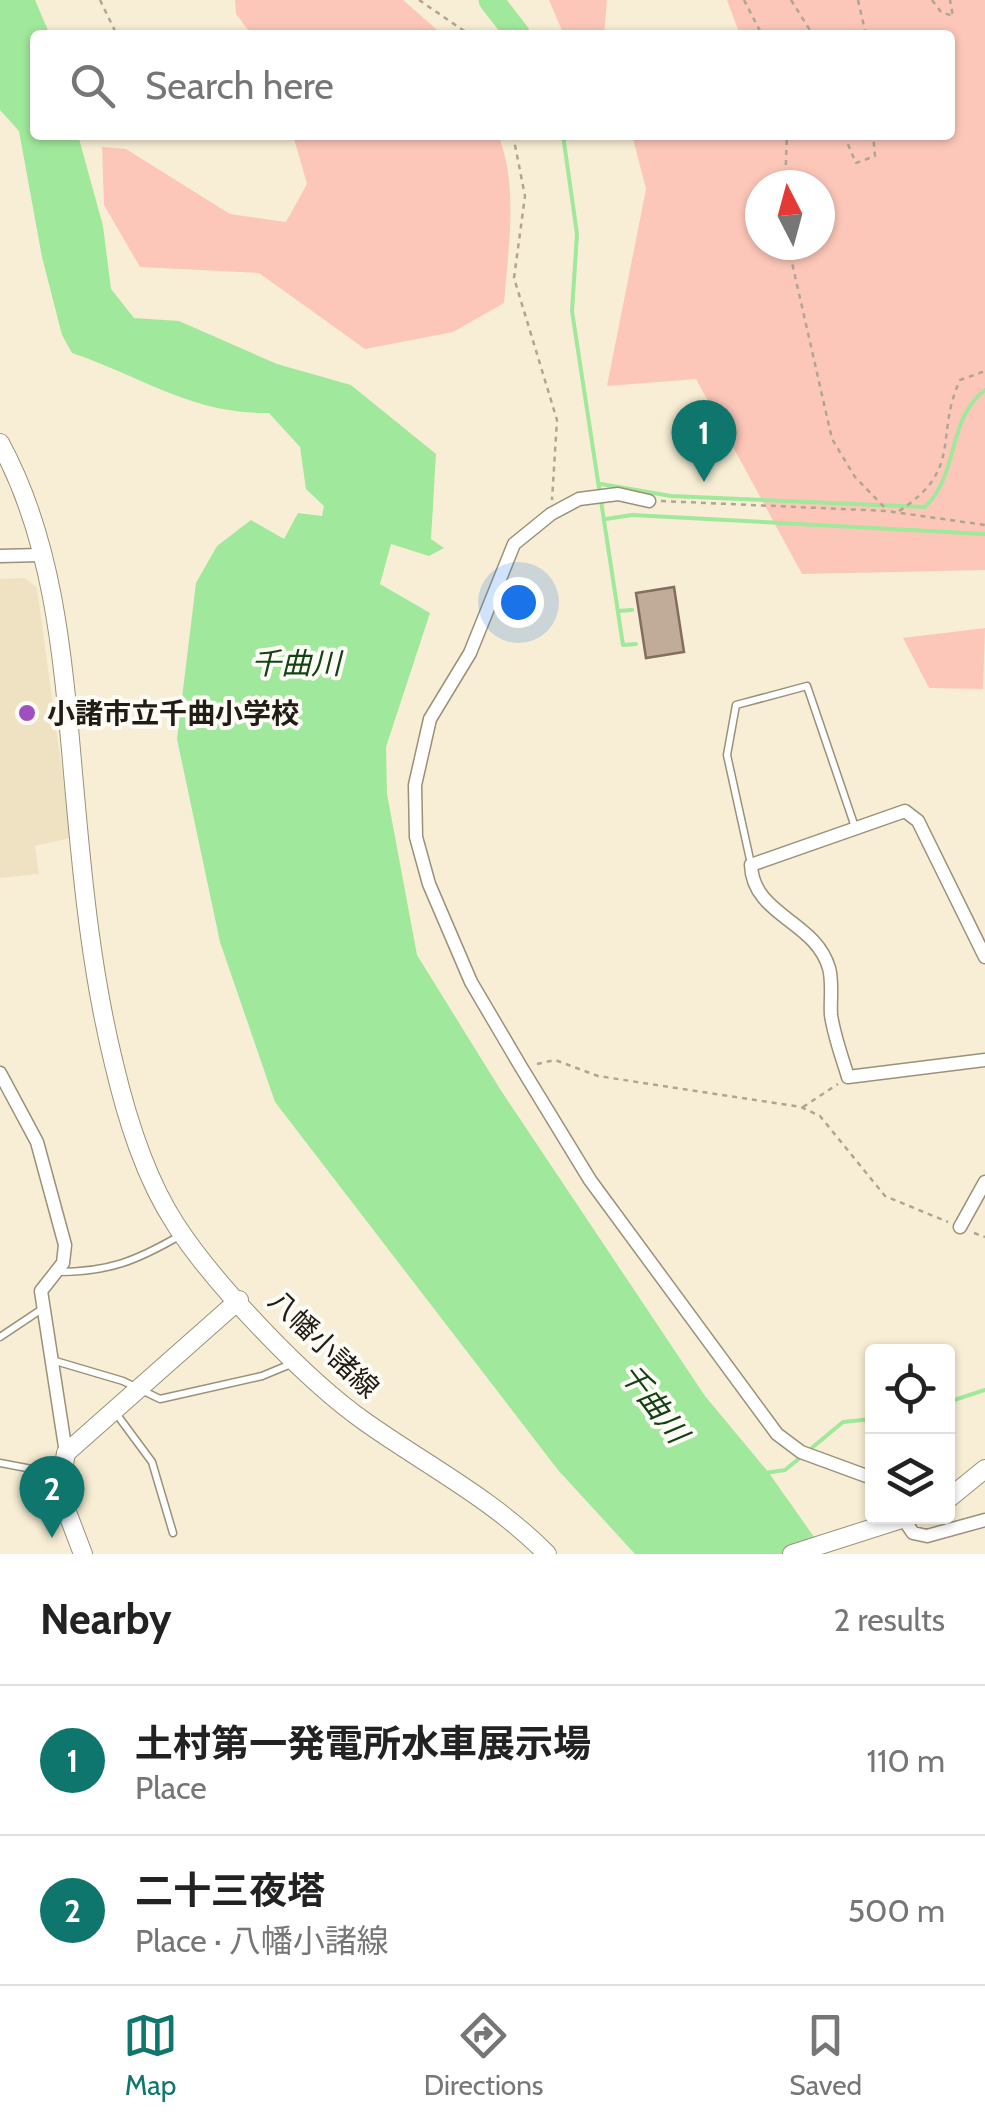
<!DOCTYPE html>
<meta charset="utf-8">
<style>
body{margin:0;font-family:Cabin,"Noto Sans JP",sans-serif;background:#f6f6f6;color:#222}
.controls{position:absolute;right:30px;bottom:30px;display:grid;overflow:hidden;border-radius:10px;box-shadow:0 2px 8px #0004}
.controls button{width:90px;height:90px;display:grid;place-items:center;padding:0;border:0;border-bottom:2px solid #e0e0e0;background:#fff;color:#222;font:50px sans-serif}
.compass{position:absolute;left:745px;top:170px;width:90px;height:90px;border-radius:50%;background:#fff;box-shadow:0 2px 8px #0004;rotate:354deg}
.you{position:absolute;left:518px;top:602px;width:35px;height:35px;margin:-25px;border:8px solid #fff;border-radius:50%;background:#1a73e8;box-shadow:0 0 0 15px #1a73e833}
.badge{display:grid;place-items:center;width:65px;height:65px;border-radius:50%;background:#0f766e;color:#fff;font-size:32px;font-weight:700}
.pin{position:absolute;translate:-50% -82px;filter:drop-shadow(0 2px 5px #0008)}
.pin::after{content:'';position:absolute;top:52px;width:35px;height:30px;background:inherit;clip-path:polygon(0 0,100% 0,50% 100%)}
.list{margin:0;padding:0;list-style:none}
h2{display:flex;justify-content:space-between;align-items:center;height:130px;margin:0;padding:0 40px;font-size:42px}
h2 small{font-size:32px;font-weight:400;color:#767676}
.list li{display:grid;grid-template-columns:65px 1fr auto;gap:30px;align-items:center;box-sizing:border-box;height:150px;padding:0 40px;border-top:2px solid #e0e0e0}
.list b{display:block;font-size:38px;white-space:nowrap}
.list p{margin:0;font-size:32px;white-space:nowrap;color:#767676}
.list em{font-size:32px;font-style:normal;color:#767676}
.icon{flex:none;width:55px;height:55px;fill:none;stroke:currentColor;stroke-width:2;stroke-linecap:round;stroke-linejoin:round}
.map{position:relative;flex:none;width:985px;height:1554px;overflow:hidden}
.search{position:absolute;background:#fff;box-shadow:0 2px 8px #0004;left:30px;right:30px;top:30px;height:110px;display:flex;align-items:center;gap:25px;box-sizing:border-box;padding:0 35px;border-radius:10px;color:#767676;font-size:38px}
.sheet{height:430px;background:#fff}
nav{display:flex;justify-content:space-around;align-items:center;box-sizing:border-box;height:140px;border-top:2px solid #e0e0e0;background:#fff;font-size:28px;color:#767676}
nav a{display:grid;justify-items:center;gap:5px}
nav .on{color:#0f766e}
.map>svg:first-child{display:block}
.built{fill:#efe2c2}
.green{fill:#fcc7b9;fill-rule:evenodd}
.water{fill:#a0e89b}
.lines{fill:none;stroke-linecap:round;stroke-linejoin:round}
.stream{stroke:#a0e89b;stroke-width:4}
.river{stroke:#a0e89b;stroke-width:25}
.building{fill:#c1ac9a;stroke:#826e5e;stroke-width:2.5}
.lane-casing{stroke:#9a917a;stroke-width:9}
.street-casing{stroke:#9a917a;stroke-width:15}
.secondary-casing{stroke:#9a917a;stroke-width:20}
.path{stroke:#aea693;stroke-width:2.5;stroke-dasharray:5 5;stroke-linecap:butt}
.lane{stroke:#fff;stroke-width:6}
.street{stroke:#fff;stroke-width:12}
.secondary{stroke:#fff;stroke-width:18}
.poi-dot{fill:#9f4fc0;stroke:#fefcf7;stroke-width:4}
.labels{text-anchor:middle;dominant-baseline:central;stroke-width:8;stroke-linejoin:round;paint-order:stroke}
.poi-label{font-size:28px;font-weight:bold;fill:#211d14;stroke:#fefcf7;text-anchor:start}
.street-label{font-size:28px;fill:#211d14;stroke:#fefcf7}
.water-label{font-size:30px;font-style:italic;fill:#134312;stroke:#fefcf7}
</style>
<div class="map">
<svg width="985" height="1554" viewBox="0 0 985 1554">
<rect width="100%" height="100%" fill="#f8eed5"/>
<path class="built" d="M25,578l12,10 34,250 -36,8 4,28 -39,4v-299z"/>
<path class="green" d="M235,0h168l40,35h-191l-16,-21z
M549,0h58l-3,35h-40z
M727,0h258v570l-183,4 -106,-195 -89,7 39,-197 -14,-54h318v-100h-210zM760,185h60v60h-60z
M293,135h205c21,50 10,115 6,168l-51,29 -88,17 -106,-76 -119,-6 -36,-62 -2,-58 24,2 104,65 56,8 21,-38z
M985,628l-2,61 -54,-1 -26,-50z"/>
<path class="water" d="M0,0h35l15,35h-15v100h43l25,91 8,63 23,29 45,3 98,43 74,21 85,69 -5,85 13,9 -15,8 -38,-12 -11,40 50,29 -44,134 1,47 30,161 83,134 205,307 64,77 57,81h-191l-77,-84 -283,-368 -55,-160 -43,-203 19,-156 21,-37 34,-26 33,19 14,-26 24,3 2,-10 -18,-17 -6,-42 -31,-34c-78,1 -126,-36 -197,-60l-10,-18 -20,-78 -23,-126 -19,-21z"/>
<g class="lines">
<path class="stream" d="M563,135l14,99 -5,77 51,334 13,-1
M601,484l70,12 254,11c34,-32 22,-89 60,-117
M606,519l26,-4 353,19
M618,611l14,-1
M948,1402l37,-12
M808,1451l35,-29 29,-3
M765,1473l20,-3 16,-13"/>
<path class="river" d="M491,0l27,35"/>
</g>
<path class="building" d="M674,587l10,65 -38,6 -10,-65z"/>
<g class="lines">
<g class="lane-casing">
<path id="lane" d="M751,864l-24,-109 9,-50 71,-19 48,141
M57,1272c52,0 79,-11 124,-37
M0,1337l42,-28
M52,1360l71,21 37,18 102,-23 29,-12
M115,1412l37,50 21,71
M0,1463l58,11"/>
</g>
<g class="street-casing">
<path id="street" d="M649,501l-31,-7 -39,5 -28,15 -37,30 -44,109 -40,66 -15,66 1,52 13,47 42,98 50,85 69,113 187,254 24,18 71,26
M0,556l41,-1
M985,957l-67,-136 -13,-10 -154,54c2,51 64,55 78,103 4,14 1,32 2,47 3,21 11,42 17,62l137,-17
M0,1073l37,69 28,103 -2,18 -22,28 25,162
M960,1227l25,-45
M904,1520l9,13 14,3 58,-16"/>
</g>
<g class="secondary-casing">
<path id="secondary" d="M0,443c58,106 64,233 75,352 8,90 17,180 39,269 13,55 31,114 62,161 39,60 130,155 188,196 62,44 129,78 183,133
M948,1499l37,-30
M83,1554l-24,-63 7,-38 173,-153
M792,1554l119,-38"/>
</g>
<path class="path" d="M100,0l17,35
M419,0l51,35
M744,0l18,35
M791,0l22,35
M858,0l8,35
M932,0l9,12 12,4 -3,-16
M513,135l12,61 -11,82 43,142 -5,80
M844,135l12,28 19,-7 -2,-21
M785,185l2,-50
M788,245l44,194 23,38 31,32
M661,501l226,10 98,14
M899,511c65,-42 35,-75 61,-131l25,-9
M537,1064l18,-4 43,16 203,31 19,9 65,80 63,26
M803,1107l35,-23
M974,1233l11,4"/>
<use href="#lane" class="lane"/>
<use href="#street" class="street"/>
<use href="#secondary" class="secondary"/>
</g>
<circle class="poi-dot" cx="27" cy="713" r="10"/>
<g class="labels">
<g class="poi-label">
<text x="47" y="713">小諸市立千曲小学校</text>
</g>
<g class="street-label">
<text transform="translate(324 1344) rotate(44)">八幡小諸線</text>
</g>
<g class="water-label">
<text x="296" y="663">千曲川</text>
<text transform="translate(654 1403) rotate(53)">千曲川</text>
</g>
</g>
</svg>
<div class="controls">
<button><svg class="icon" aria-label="locate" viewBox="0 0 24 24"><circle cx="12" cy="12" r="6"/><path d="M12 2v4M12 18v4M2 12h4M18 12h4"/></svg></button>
<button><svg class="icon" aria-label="layers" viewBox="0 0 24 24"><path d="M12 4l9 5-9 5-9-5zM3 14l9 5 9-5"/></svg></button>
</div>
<svg class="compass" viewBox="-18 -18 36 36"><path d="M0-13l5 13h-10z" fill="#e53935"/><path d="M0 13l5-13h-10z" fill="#767676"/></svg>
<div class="you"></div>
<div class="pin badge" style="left:704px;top:482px">1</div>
<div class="pin badge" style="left:52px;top:1538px">2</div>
<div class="search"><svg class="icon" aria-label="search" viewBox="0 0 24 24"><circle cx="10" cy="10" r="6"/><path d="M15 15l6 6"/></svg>Search here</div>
</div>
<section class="sheet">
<h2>Nearby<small>2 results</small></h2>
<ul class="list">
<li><span class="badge">1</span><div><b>土村第一発電所水車展示場</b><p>Place</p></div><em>110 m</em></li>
<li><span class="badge">2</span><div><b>二十三夜塔</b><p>Place · 八幡小諸線</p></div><em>500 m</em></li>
</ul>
</section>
<nav>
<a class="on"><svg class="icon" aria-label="map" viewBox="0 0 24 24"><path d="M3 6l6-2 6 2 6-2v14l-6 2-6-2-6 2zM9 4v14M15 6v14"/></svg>Map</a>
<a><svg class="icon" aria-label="directions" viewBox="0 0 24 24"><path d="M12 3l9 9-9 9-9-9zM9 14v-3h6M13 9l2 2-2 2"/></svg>Directions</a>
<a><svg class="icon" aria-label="saved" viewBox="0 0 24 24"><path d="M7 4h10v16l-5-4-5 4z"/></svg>Saved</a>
</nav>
